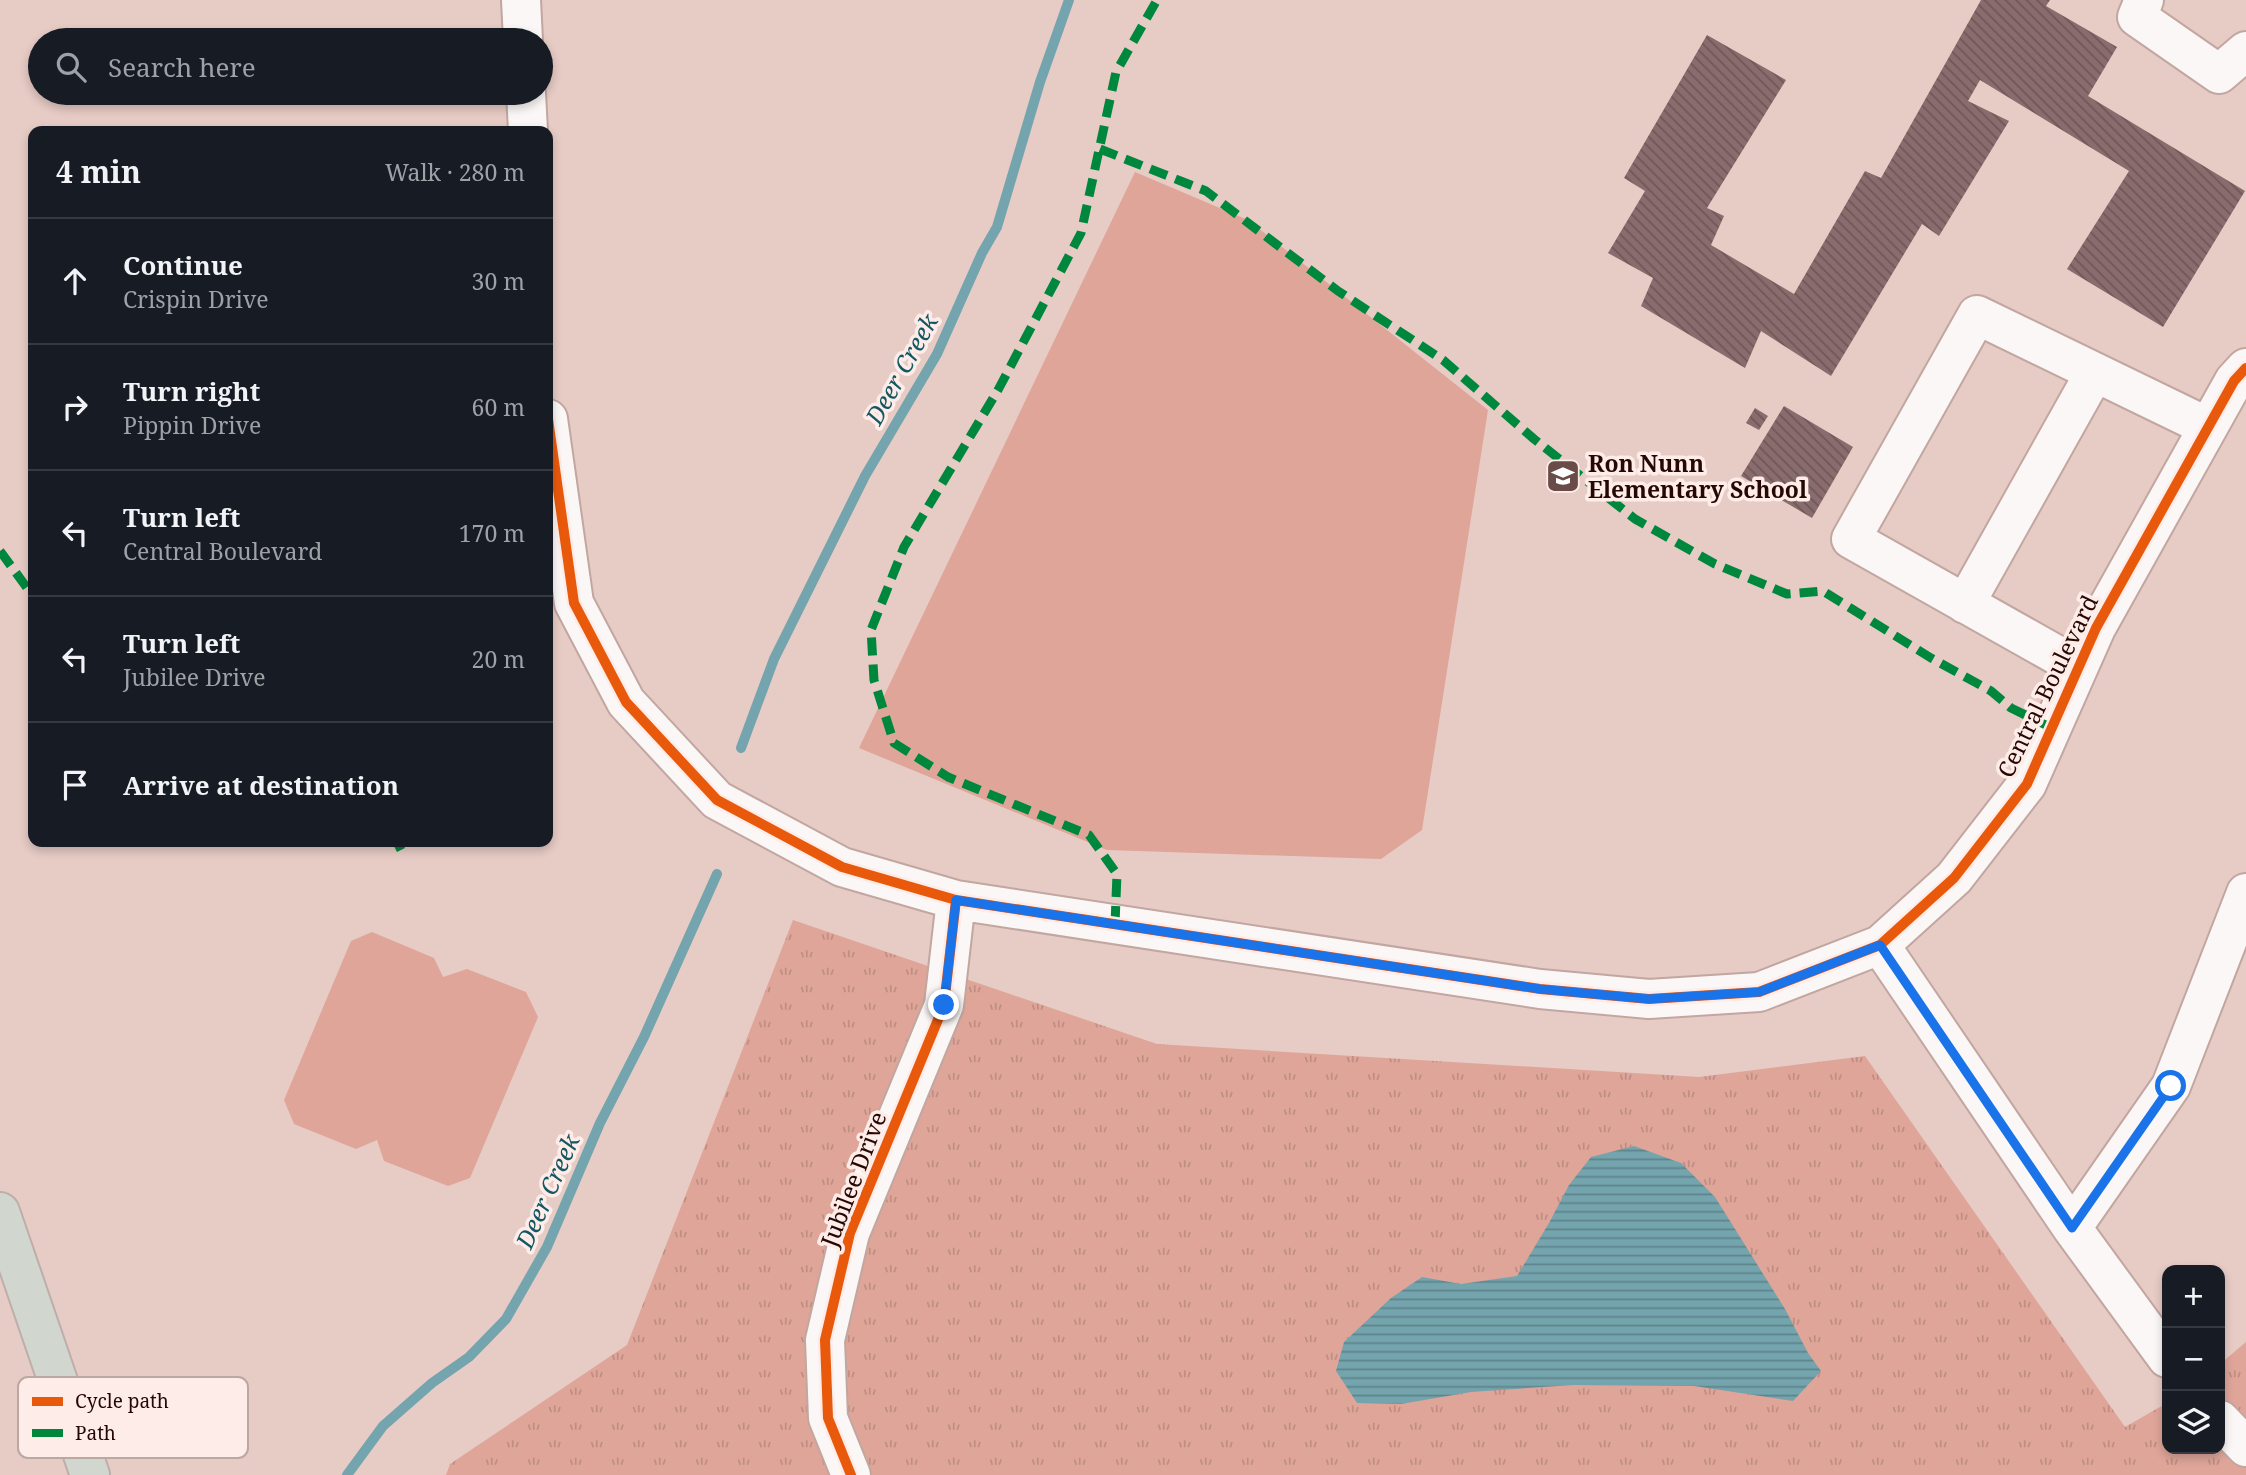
<!DOCTYPE html>
<meta charset="utf-8">
<style>
body{margin:0;font-family:"Noto Serif",serif;background:#20242c;color:#f1f3f6}
.controls{position:absolute;right:21px;bottom:21px;display:grid;overflow:hidden;border-radius:14px;box-shadow:0 4px 10px #0003}
.controls button{width:63px;height:63px;display:grid;place-items:center;padding:0;border:0;border-bottom:2px solid #363941;background:#171b24;color:#f1f3f6;font:35px sans-serif}
.stop{position:absolute;width:21px;height:21px;margin:-16px;border:5px solid #1a73e8;border-radius:50%;background:#fff}
.stop.end{background:#1a73e8;border-color:#fff;box-shadow:0 2px 7px #0008}
.list{margin:0;padding:0;list-style:none}
h2{display:flex;justify-content:space-between;align-items:center;height:91px;margin:0;padding:0 28px;font-size:30px}
h2 small{font-size:23px;font-weight:400;color:#9ea1a6}
.list li{display:grid;grid-template-columns:46px 1fr auto;gap:21px;align-items:center;box-sizing:border-box;height:126px;padding:0 28px;border-top:2px solid #363941}
.list b{display:block;font-size:26px;white-space:nowrap}
.list p{margin:0;font-size:23px;white-space:nowrap;color:#9ea1a6}
.list em{font-size:23px;font-style:normal;color:#9ea1a6}
.icon{flex:none;width:38px;height:38px;fill:none;stroke:currentColor;stroke-width:2;stroke-linecap:round;stroke-linejoin:round}
.map{position:relative;flex:none;width:2246px;height:1475px;overflow:hidden}
.search{position:absolute;background:#171b24;box-shadow:0 4px 10px #0003;left:28px;top:28px;width:525px;height:77px;display:flex;align-items:center;gap:18px;box-sizing:border-box;padding:0 24px;border-radius:38px;color:#9ea1a6;font-size:26px}
.panel{position:absolute;background:#171b24;box-shadow:0 4px 10px #0003;left:28px;top:126px;width:525px;height:721px;border-radius:14px}
.map>svg:first-child{display:block}
.grass{fill:url(#grass-tufts)}
.garden{fill:#dfa599}
.water{fill:url(#water-rules)}
.lines{fill:none;stroke-linecap:round;stroke-linejoin:round}
.stream{stroke:#74a4ad;stroke-width:10}
.building{fill:url(#building-back-hatch)}
.minor-casing{stroke:#c2a6a0;stroke-width:42}
.highway-casing{stroke:#beaeaa;stroke-width:42}
.minor{stroke:#fbf7f6;stroke-width:38}
.highway{stroke:#d1d6cf;stroke-width:38}
.quiet{stroke:#00873e;stroke-width:9;stroke-dasharray:18 9;stroke-linecap:butt}
.cycleway-casing{stroke:#feece8;stroke-width:15}
.cycleway{stroke:#e8590c;stroke-width:10}
.route{stroke:#1a73e8;stroke-width:9}
.labels{text-anchor:middle;dominant-baseline:central;stroke-width:7;stroke-linejoin:round;paint-order:stroke}
.poi-label{font-size:23px;font-weight:bold;fill:#250703;stroke:#feece8;text-anchor:start}
.street-label{font-size:23px;fill:#250703;stroke:#feece8}
.water-label{font-size:24px;font-style:italic;fill:#135763;stroke:#feece8}
.key{fill:#feece8;stroke:#bda7a3;stroke-width:2}
.key-label{font-size:19px;fill:#250703}
</style>
<div class="map">
<svg width="2246" height="1475" viewBox="0 0 2246 1475">
<defs>
<pattern id="grass-tufts" width="24" height="20" patternUnits="userSpaceOnUse" patternTransform="scale(1.75)"><rect width="24" height="20" fill="#dfa599"/><path d="M3 7l-1-3M5 7V3M7 7l1-3M15 17l-1-3M17 17v-4M19 17l1-3" fill="none" stroke="#bf8d82"/></pattern>
<pattern id="water-rules" width="6" height="5" patternUnits="userSpaceOnUse" patternTransform="scale(1.75)"><rect width="6" height="5" fill="#74a4ad"/><path d="M0 2.5h6" fill="none" stroke="#5f848b"/></pattern>
<pattern id="building-back-hatch" width="6" height="6" patternUnits="userSpaceOnUse" patternTransform="scale(1.75)"><rect width="6" height="6" fill="#886c6e"/><path d="M-1 5l2 2M0 0l6 6M5-1l2 2" fill="none" stroke="#6f5758"/></pattern>
</defs>
<rect width="100%" height="100%" fill="#e7cbc5"/>
<path class="grass" d="M793,920l364,124 542,33 166,-21 260,371 42,-24v46h53v-85l26,-22v133h-1800l4,-11 177,-119z"/>
<path class="garden" d="M1135,172l113,48 240,190 -66,420 -41,29 -274,-9 -248,-102z
M372,932l62,26 9,19 24,-8 59,23 12,25 -68,161 -22,8 -64,-25 -7,-21 -21,9 -62,-25 -10,-24 67,-159z"/>
<path class="water" d="M1634,1146l47,17 34,34 70,112 23,44 13,18 -28,30 -99,-15 -121,-1 -102,7 -70,12 -44,-1 -21,-32 8,-29 47,-44 31,-21 39,7 56,-8 32,-53 20,-38 22,-28z"/>
<g class="lines">
<path class="stream" d="M741,748l33,-89 91,-183 72,-122 45,-101 15,-26 43,-145 29,-82
M347,1475l36,-49 49,-43 37,-26 37,-38 41,-72 53,-124 44,-86 73,-163"/>
</g>
<path class="building" d="M1981,0h69l-4,6 71,41 -29,49 157,95 -82,136 -96,-58 62,-98 -149,-91 -12,21 41,20 -70,115 -17,-12 -91,152 -70,-45 -16,37 -104,-62 12,-28 -45,-25 37,-62 -21,-13 83,-143 79,45 -79,128 17,8 -13,29 83,49 71,-123 16,7z
M1784,406l69,41 -41,71 -71,-42z
M1755,408l13,8 -9,14 -13,-7z"/>
<g class="lines">
<g class="minor-casing">
<path id="minor" d="M521,0l2,40
M2144,0l-7,17 82,57 27,-23
M526,93l2,38
M548,419l26,184 52,99 91,98 125,67 114,33 584,89 109,10 110,-7 121,-47 74,-67 73,-94 69,-156 138,-247 12,-13
M1965,604l130,-232
M2078,667l-227,-128 126,-224 231,112
M1880,945l192,283 95,130
M2072,1228l99,-142 75,-193
M2220,1420l26,27
M851,1475l-23,-57 -3,-78 25,-107 94,-228 12,-105"/>
</g>
<g class="highway-casing">
<path id="highway" d="M0,1212l90,263"/>
</g>
<use href="#minor" class="minor"/>
<use href="#highway" class="highway"/>
<path class="quiet" d="M1100,149l106,42 132,100 105,69 91,79 101,80 80,45 72,30 36,-3 108,67 60,33 20,17 41,20
M0,551l33,45
M397,842l4,8
M1115,924l2,-50 -28,-39 -141,-58 -54,-34 -20,-63 -3,-50 33,-83 94,-157 83,-157 35,-161 41,-72"/>
<g class="cycleway-casing">
<path id="cycleway" d="M548,419l26,184 52,99 91,98 125,67 114,33 584,89 109,10 110,-7 121,-47 74,-67 73,-94 69,-156 138,-247 12,-13
M851,1475l-23,-57 -3,-78 25,-107 94,-228 12,-105"/>
</g>
<use href="#cycleway" class="cycleway"/>
</g>
<g class="lines">
<path class="route" d="M944,1005l12,-105 584,89 109,10 110,-7 121,-47 192,283 99,-142"/>
</g>
<defs>
<g id="school-square" transform="scale(1.75)"><rect x="-9" y="-9" width="18" height="18" rx="4" fill="#694c47" stroke="#feece8"/><path d="M0-5L7-2L0 1L-7-2ZM-4 1L0 2.5L4 1V4Q0 6-4 4Z" fill="#fff"/></g>
</defs>
<g fill-rule="evenodd">
<use href="#school-square" x="1563" y="476"/>
</g>
<g class="labels">
<g class="poi-label">
<text x="1588" y="463">Ron Nunn<tspan x="1588" dy="26">Elementary School</tspan></text>
</g>
<g class="street-label">
<text transform="translate(2047 686) rotate(-64)">Central Boulevard</text>
<text transform="translate(853 1179) rotate(-69)">Jubilee Drive</text>
</g>
<g class="water-label">
<text transform="translate(901 369) rotate(-61)">Deer Creek</text>
<text transform="translate(547 1191) rotate(-66)">Deer Creek</text>
</g>
</g>
<rect x="18" y="1377" width="230" height="81" rx="10" class="key"/>
<rect x="32" y="1397" width="31" height="9" fill="#e8590c"/>
<rect x="32" y="1429" width="31" height="8" fill="#00873e"/>
<g class="key-label">
<text x="75" y="1408">Cycle path</text>
<text x="75" y="1440">Path</text>
</g>
</svg>
<div class="controls">
<button>+</button>
<button>−</button>
<button><svg class="icon" aria-label="layers" viewBox="0 0 24 24"><path d="M12 4l9 5-9 5-9-5zM3 14l9 5 9-5"/></svg></button>
</div>
<div class="stop" style="left:2171px;top:1086px"></div>
<div class="stop end" style="left:944px;top:1005px"></div>
<div class="search"><svg class="icon" aria-label="search" viewBox="0 0 24 24"><circle cx="10" cy="10" r="6"/><path d="M15 15l6 6"/></svg>Search here</div>
<section class="panel">
<h2>4 min<small>Walk · 280 m</small></h2>
<ul class="list">
<li><svg class="icon" aria-label="ahead" viewBox="0 0 24 24"><path d="M12 20V5M6 11l6-6 6 6"/></svg><div><b>Continue</b><p>Crispin Drive</p></div><em>30 m</em></li>
<li><svg class="icon" aria-label="right" viewBox="0 0 24 24"><path d="M7 20v-9h11M14 6l5 5-5 5"/></svg><div><b>Turn right</b><p>Pippin Drive</p></div><em>60 m</em></li>
<li><svg class="icon" aria-label="left" viewBox="0 0 24 24"><path d="M17 20v-9H6M10 6l-5 5 5 5"/></svg><div><b>Turn left</b><p>Central Boulevard</p></div><em>170 m</em></li>
<li><svg class="icon" aria-label="left" viewBox="0 0 24 24"><path d="M17 20v-9H6M10 6l-5 5 5 5"/></svg><div><b>Turn left</b><p>Jubilee Drive</p></div><em>20 m</em></li>
<li><svg class="icon" aria-label="arrive" viewBox="0 0 24 24"><path d="M6 21V4h12l-3 4 3 4H6"/></svg><div><b>Arrive at destination</b></div></li>
</ul>
</section>
</div>
